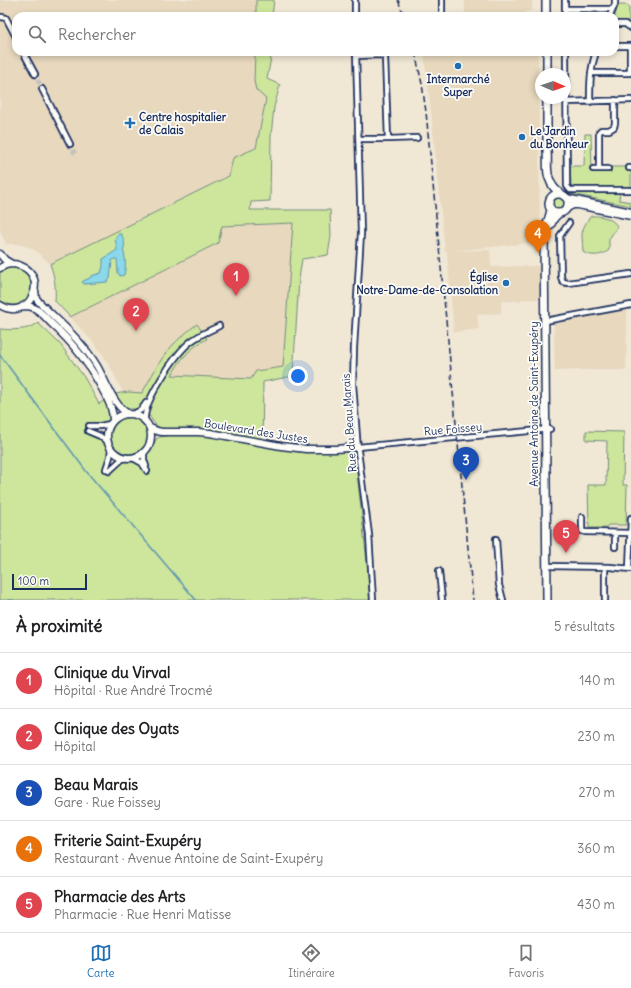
<!DOCTYPE html>
<html lang="fr">
<meta charset="utf-8">
<style>
body{margin:0;font-family:Delius,sans-serif;background:#f2f2f2;color:#202124}
.compass{position:absolute;left:535px;top:68px;width:36px;height:36px;border-radius:50%;background:#fff;box-shadow:0 2px 6px #0003;rotate:92deg}
.scale{position:absolute;left:12px;bottom:10px;width:75px;box-sizing:border-box;padding-left:4px;border:2px solid #1b2f5e;border-top:0;font-size:11px;line-height:14px;white-space:nowrap;color:#1b2f5e;-webkit-text-stroke:3px #fdfcf7;paint-order:stroke}
.you{position:absolute;left:298px;top:376px;width:14px;height:14px;margin:-10px;border:3px solid #fff;border-radius:50%;background:#1a73e8;box-shadow:0 0 0 6px #1a73e833}
.badge{display:grid;place-items:center;width:26px;height:26px;border-radius:50%;background:#1f6fb2;color:#fff;font-size:13px;font-weight:700}
.pin{position:absolute;translate:-50% -33px;filter:drop-shadow(0 1px 2px #0008)}
.pin::after{content:'';position:absolute;top:21px;width:14px;height:12px;background:inherit;clip-path:polygon(0 0,100% 0,50% 100%)}
.list{margin:0;padding:0;list-style:none}
h2{display:flex;justify-content:space-between;align-items:center;height:52px;margin:0;padding:0 16px;font-size:17px}
h2 small{font-size:13px;font-weight:400;color:#757577}
.list li{display:grid;grid-template-columns:26px 1fr auto;gap:12px;align-items:center;box-sizing:border-box;height:56px;padding:0 16px;border-top:1px solid #e0e0e0}
.list b{display:block;font-size:15px;white-space:nowrap}
.list p{margin:0;font-size:13px;white-space:nowrap;color:#757577}
.list em{font-size:13px;font-style:normal;color:#757577}
.icon{flex:none;width:22px;height:22px;fill:none;stroke:currentColor;stroke-width:2;stroke-linecap:round;stroke-linejoin:round}
.map{position:relative;flex:none;width:631px;height:600px;overflow:hidden}
.search{position:absolute;background:#fff;box-shadow:0 2px 6px #0003;left:12px;right:12px;top:12px;height:44px;display:flex;align-items:center;gap:10px;box-sizing:border-box;padding:0 14px;border-radius:12px;color:#757577;font-size:15px}
.sheet{height:332px;background:#fff}
nav{display:flex;justify-content:space-around;align-items:center;box-sizing:border-box;height:56px;border-top:1px solid #e0e0e0;background:#fff;font-size:11px;color:#757577}
nav a{display:grid;justify-items:center;gap:2px}
nav .on{color:#1f6fb2}
.map>svg:first-child{display:block}
.built{fill:#e7d8be}
.green{fill:#cde69c;stroke:#748a7d}
.water{fill:#8ad8e9;stroke:#5e94b1}
.lines{fill:none;stroke-linecap:round;stroke-linejoin:round}
.stream{stroke:#5e94b1;stroke-width:1.5}
.minor-tunnel{stroke:#c5c2bd;stroke-width:4.5;stroke-dasharray:4.5 2;stroke-linecap:butt}
.minor-casing{stroke:#1b2f5e;stroke-width:8}
.tertiary-casing{stroke:#1b2f5e;stroke-width:9}
.secondary-casing{stroke:#1b2f5e;stroke-width:10}
.minor{stroke:#fdfcf7;stroke-width:4.5}
.tertiary{stroke:#fdfcf7;stroke-width:6}
.secondary{stroke:#fdfcf7;stroke-width:7}
.rail{stroke:#1b2f5e;stroke-width:1.5;stroke-dasharray:6 3;stroke-linecap:butt}
.poi-dot{fill:#1f6fb2;stroke:#fdfcf7;stroke-width:1.5}
.labels{text-anchor:middle;dominant-baseline:central;stroke-width:3.5;stroke-linejoin:round;paint-order:stroke}
.poi-label{font-size:11px;font-weight:bold;fill:#1b2f5e;stroke:#fdfcf7;text-anchor:start}
.street-label{font-size:11px;fill:#1b2f5e;stroke:#fdfcf7}
</style>
<div class="map">
<svg width="631" height="600" viewBox="0 0 631 600">
<rect width="100%" height="100%" fill="#f0e7d5"/>
<filter id="ink" filterUnits="userSpaceOnUse"><feTurbulence type="fractalNoise" baseFrequency=".025" numOctaves="2"/><feDisplacementMap in="SourceGraphic" scale="8" xChannelSelector="R" yChannelSelector="G"/><feConvolveMatrix kernelMatrix="1 2 1 2 8 2 1 2 1" color-interpolation-filters="sRGB"/></filter>
<g filter="url(#ink)">
<path class="built" d="M0,0h256v16h-240v36h239l-1,29 12,17 -10,50 -23,10 -4,18 -179,88 -14,-13 -7,-4 -11,-3h-12l-6,-13z
M465,0h67v11h-6v2h-4v3h-57z
M424,52h114l2,190 -88,9 38,-1 1,17 48,-1 1,33h-19v2h-20v12l-24,2 2,14 -25,3 -7,-81h-2l-13,-131z
M293,223l-10,144 -27,4 -5,8 -79,-4 11,-18 4,-4 14,-11 6,-3 -10,-15 -55,69h-19l-10,-21 -10,-17 -9,-12 -24,-26 148,-74 4,-17z
M627,309l-1,61h-41l-30,1 -1,-47z"/>
<path class="green" d="M256,0h18l-2,16h-16z
M618,5h8l3,1v15h-14v-5z
M255,52h17l-5,27 13,6 -6,22 -3,29 -1,65 -19,1 -1,8h80l1,26 -3,19 -26,4 -3,20 -6,97 -30,6 -1,63c30,8 61,8 92,7l3,21 11,98 2,29h-370v-271c13,1 27,2 38,-6l22,21 24,33 15,27 6,-4c1,3 4,8 5,12 2,14 -14,13 -23,11l-1,10 14,5 8,13v5l-5,13 7,5 11,-11 3,-1h14l10,-8 4,-5 4,-10 3,-2 13,-2c-13,-7 -18,-9 -24,-22l-12,-4h-8l-8,-4 -5,-11 13,-2 14,1c9,-15 17,-33 29,-46 8,-9 17,-16 26,-23l10,15c-16,8 -27,20 -35,36l79,4 5,-8 27,-4 10,-144 -71,3 -4,17 -148,74 -15,-16c1,-14 0,-23 -5,-37l179,-88 4,-18 23,-10 10,-49 -10,-9 -2,-9z
M585,134h6l1,37 18,1v-5h17v4h4v16l-59,1 -1,-3 -1,-19h14z
M571,192h49l-1,8 12,2v4l-60,-12z
M552 203a6 6 0 1 1 12 0a6 6 0 1 1-12 0Z
M591,216c9,-1 21,2 26,10v1l-8,12v11c-6,6 -19,7 -26,2 0,-6 -1,-11 -1,-17 0,-6 5,-15 9,-19z
M12,268c35,2 17,53 -12,32v-27l5,-4z
M110 435a19 19 0 1 1 38 0a19 19 0 1 1-38 0Z
M586,431l38,1 -1,53h4l-1,40h-18l-2,3h-17l-1,-43h18l1,-44 -21,-1z"/>
<path class="water" d="M118,234h3c3,5 5,11 2,16 3,8 3,17 1,25l-4,1 -2,-3 -1,-14h-3l-2,2 -2,18 -3,3 -23,2 -2,-2 1,-1 7,-3 1,-2 10,-3 2,-7v-7l14,-9c0,-6 -4,-11 1,-16z"/>
<g class="lines">
<path class="stream" d="M0,355l86,116 110,129
M9,600h4"/>
<path class="minor-tunnel" d="M35,74l7,15
M70,144l5,10"/>
<g class="minor-casing">
<path id="minor" d="M355,0v16
M442,0v16
M565,0v16
M565,9h48
M610,16l5,-12v-4
M0,17h2l4,1 10,19
M615,24h10l6,4
M615,46h16
M23,52l12,22
M356,52l5,181 -7,114 -1,37 5,67 11,84 4,65
M566,52l1,134 3,4h61
M356,56l25,-1 4,2 3,82h-29
M591,73h39v-27
M42,89l28,55
M566,102l65,-2
M590,102c0,-18 0,-33 6,-50
M388,139l29,-1
M629,168h2
M593,169h15
M599,169v-37l2,-2h8l5,-3 1,-4v-23
M569,223l-7,10 -2,3 1,41 2,5 5,1 63,-9
M545,321l86,-16
M133,414l8,-4 5,-7
M145,420c-2,-18 30,-65 44,-77 9,-8 20,-12 30,-17
M89,426h11l10,-2
M88,431l12,5 7,6
M358,447l192,-18
M144,452v8l2,6
M133,458l9,5 5,8
M106,469l4,-12 1,-8
M109,471l12,-11 4,-2
M582,517v14l3,1 46,1
M496,539l3,46 4,15
M615,547v-14
M547,566l63,1 21,2
M629,569l2,-51
M439,571l3,29
M605,600v-33"/>
</g>
<g class="tertiary-casing">
<path id="tertiary" d="M566,198l65,14
M567,208l6,-3h5l53,11
M0,254l5,6 7,4
M0,268c6,-4 14,-5 21,-2 29,11 8,57 -21,39
M35,291l1,7 3,4c21,21 43,39 58,64 8,14 17,40 30,47
M23,306c3,0 6,0 9,1 8,3 14,11 19,16 24,22 39,42 54,71 4,8 8,16 8,26
M107 436a22 22 0 1 1 44 0a22 22 0 1 1-44 0Z
M150,428l7,3 5,1h36l12,1 71,13 25,3h30l22,-2"/>
</g>
<g class="secondary-casing">
<path id="secondary" d="M546,0v16
M547,52v22
M547,98c0,18 0,35 0,53 1,8 -1,19 2,27 2,6 6,12 11,15 3,3 7,3 8,8 1,7 -4,13 -11,12 -12,-2 -10,-20 3,-19
M550,226l4,-8 5,-5
M547,600l-3,-365c1,-9 6,-17 7,-26"/>
</g>
<use href="#minor" class="minor"/>
<use href="#tertiary" class="tertiary"/>
<use href="#secondary" class="secondary"/>
<path class="rail" d="M398,0l6,16
M415,52l7,32 4,28 47,488"/>
</g>
</g>
<g class="poi-dot">
<circle cx="458" cy="66" r="4"/>
<path d="M128 117h4v4h4v4h-4v4h-4v-4h-4v-4h4z"/>
<circle cx="522" cy="137" r="4"/>
<circle cx="506" cy="283" r="4"/>
</g>
<g class="labels">
<g class="poi-label">
<text x="458" y="79" text-anchor="middle">Intermarché<tspan x="458" dy="13">Super</tspan></text>
<text x="139" y="117">Centre hospitalier<tspan x="139" dy="13">de Calais</tspan></text>
<text x="530" y="131">Le Jardin<tspan x="530" dy="13">du Bonheur</tspan></text>
<text x="498" y="277" text-anchor="end">Église<tspan x="498" dy="13">Notre-Dame-de-Consolation</tspan></text>
</g>
<g class="street-label">
<text transform="translate(534 404) rotate(-90)">Avenue Antoine de Saint-Exupéry</text>
<text transform="translate(349 423) rotate(-94)">Rue du Beau Marais</text>
<text transform="translate(453 429) rotate(-5)">Rue Foissey</text>
<text transform="translate(256 431) rotate(9)">Boulevard des Justes</text>
</g>
</g>
</svg>
<svg class="compass" viewBox="-18 -18 36 36"><path d="M0-13l5 13h-10z" fill="#e53935"/><path d="M0 13l5-13h-10z" fill="#757577"/></svg>
<div class="scale">100 m</div>
<div class="you"></div>
<div class="pin badge" style="left:236px;top:296px;background:#e0444e">1</div>
<div class="pin badge" style="left:136px;top:331px;background:#e0444e">2</div>
<div class="pin badge" style="left:466px;top:480px;background:#1a4fb4">3</div>
<div class="pin badge" style="left:538px;top:253px;background:#e8710a">4</div>
<div class="pin badge" style="left:566px;top:553px;background:#e0444e">5</div>
<div class="search"><svg class="icon" aria-label="search" viewBox="0 0 24 24"><circle cx="10" cy="10" r="6"/><path d="M15 15l6 6"/></svg>Rechercher</div>
</div>
<section class="sheet">
<h2>À proximité<small>5 résultats</small></h2>
<ul class="list">
<li><span class="badge" style="background:#e0444e">1</span><div><b>Clinique du Virval</b><p>Hôpital · Rue André Trocmé</p></div><em>140 m</em></li>
<li><span class="badge" style="background:#e0444e">2</span><div><b>Clinique des Oyats</b><p>Hôpital</p></div><em>230 m</em></li>
<li><span class="badge" style="background:#1a4fb4">3</span><div><b>Beau Marais</b><p>Gare · Rue Foissey</p></div><em>270 m</em></li>
<li><span class="badge" style="background:#e8710a">4</span><div><b>Friterie Saint-Exupéry</b><p>Restaurant · Avenue Antoine de Saint-Exupéry</p></div><em>360 m</em></li>
<li><span class="badge" style="background:#e0444e">5</span><div><b>Pharmacie des Arts</b><p>Pharmacie · Rue Henri Matisse</p></div><em>430 m</em></li>
</ul>
</section>
<nav>
<a class="on"><svg class="icon" aria-label="map" viewBox="0 0 24 24"><path d="M3 6l6-2 6 2 6-2v14l-6 2-6-2-6 2zM9 4v14M15 6v14"/></svg>Carte</a>
<a><svg class="icon" aria-label="directions" viewBox="0 0 24 24"><path d="M12 3l9 9-9 9-9-9zM9 14v-3h6M13 9l2 2-2 2"/></svg>Itinéraire</a>
<a><svg class="icon" aria-label="saved" viewBox="0 0 24 24"><path d="M7 4h10v16l-5-4-5 4z"/></svg>Favoris</a>
</nav>
